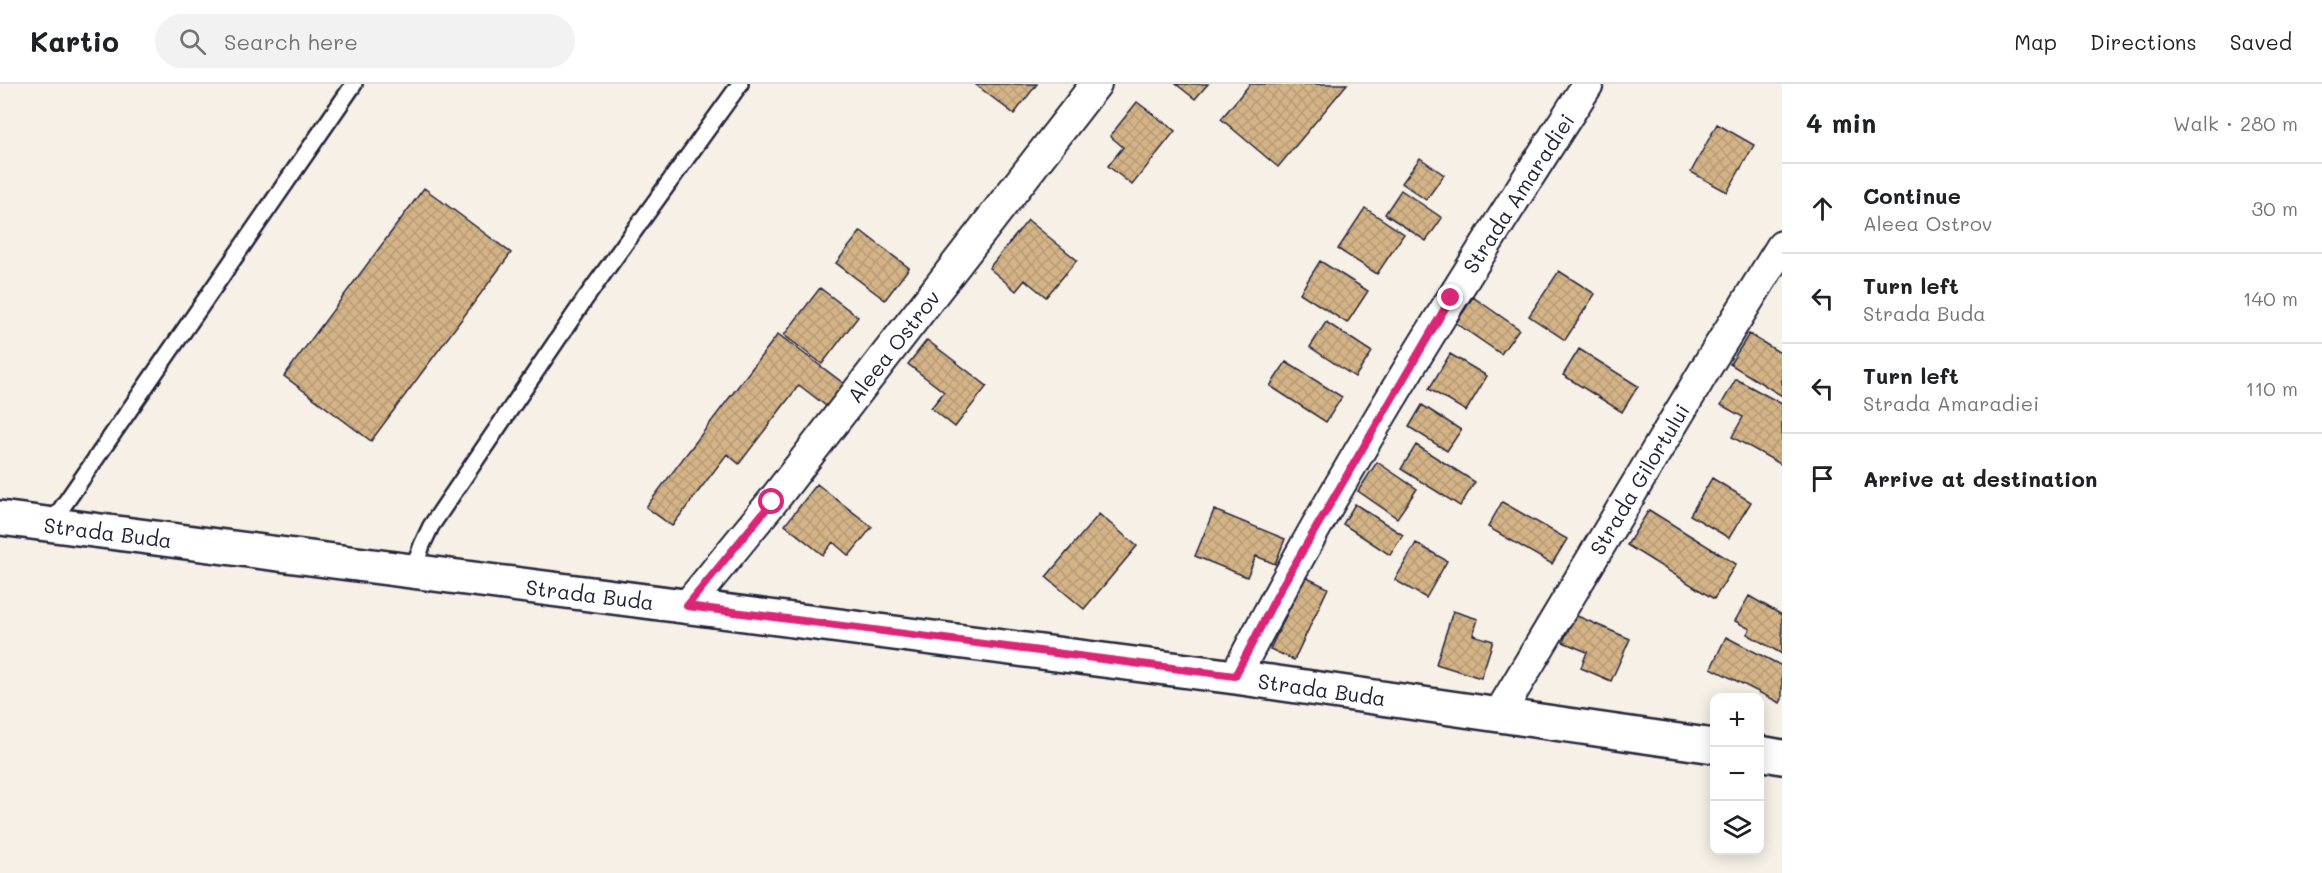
<!DOCTYPE html>
<meta charset="utf-8">
<style>
body{margin:0;font-family:Mali,sans-serif;background:#f2f2f2;color:#202124}
.controls{position:absolute;right:18px;bottom:18px;display:grid;overflow:hidden;border-radius:12px;box-shadow:0 3px 15px #0003}
.controls button{width:54px;height:54px;display:grid;place-items:center;padding:0;border:0;border-bottom:2px solid #e0e0e0;background:#fff;color:#202124;font:30px sans-serif}
.stop{position:absolute;width:18px;height:18px;margin:-14px;border:4px solid #db2777;border-radius:50%;background:#fff}
.stop.end{background:#db2777;border-color:#fff;box-shadow:0 2px 6px #0008}
.list{margin:0;padding:0;list-style:none}
h2{display:flex;justify-content:space-between;align-items:center;height:78px;margin:0;padding:0 24px;font-size:26px}
h2 small{font-size:20px;font-weight:400;color:#757577}
.list li{display:grid;grid-template-columns:39px 1fr auto;gap:18px;align-items:center;box-sizing:border-box;height:90px;padding:0 24px;border-top:2px solid #e0e0e0}
.list b{display:block;font-size:22px;white-space:nowrap}
.list p{margin:0;font-size:20px;white-space:nowrap;color:#757577}
.list em{font-size:20px;font-style:normal;color:#757577}
.icon{flex:none;width:33px;height:33px;fill:none;stroke:currentColor;stroke-width:2;stroke-linecap:round;stroke-linejoin:round}
.map{position:relative;flex:none;width:1782px;height:789px;overflow:hidden}
header{display:flex;align-items:center;gap:36px;box-sizing:border-box;height:84px;padding:0 30px;background:#fff;border-bottom:2px solid #e0e0e0}
header strong{font-size:28px}
nav{display:flex;gap:33px;margin-inline-start:auto;font-size:21px}
.search{width:420px;height:54px;background:#f2f2f2;display:flex;align-items:center;gap:15px;box-sizing:border-box;padding:0 21px;border-radius:33px;color:#757577;font-size:22px}
main{display:flex}
aside{flex:1;background:#fff}
.map>svg:first-child{display:block}
.building{fill:url(#building-cross-hatch);stroke:#22223b;stroke-width:1.5}
.lines{fill:none;stroke-linecap:round;stroke-linejoin:round}
.lane-casing{stroke:#22223b;stroke-width:20}
.street-casing{stroke:#22223b;stroke-width:34}
.secondary-casing{stroke:#22223b;stroke-width:38}
.lane{stroke:#fff;stroke-width:15}
.street{stroke:#fff;stroke-width:30}
.secondary{stroke:#fff;stroke-width:33}
.route{stroke:#db2777;stroke-width:8}
.labels{text-anchor:middle;dominant-baseline:central;stroke-width:5;stroke-linejoin:round;paint-order:stroke}
.street-label{font-size:21px;fill:#22223b;stroke:#fff}
</style>
<header>
<strong>Kartio</strong>
<div class="search"><svg class="icon" aria-label="search" viewBox="0 0 24 24"><circle cx="10" cy="10" r="6"/><path d="M15 15l6 6"/></svg>Search here</div>
<nav><a>Map</a><a>Directions</a><a>Saved</a></nav>
</header>
<main>
<div class="map">
<svg width="1782" height="789" viewBox="0 0 1782 789">
<defs>
<pattern id="building-cross-hatch" width="8" height="8" patternUnits="userSpaceOnUse" patternTransform="scale(1.5)"><rect width="8" height="8" fill="#d4b487"/><path d="M0 0l8 8M0 8l8-8" fill="none" stroke="#b69a75"/></pattern>
</defs>
<rect width="100%" height="100%" fill="#f6f0e7"/>
<filter id="ink" filterUnits="userSpaceOnUse"><feTurbulence type="fractalNoise" baseFrequency=".0167" numOctaves="2"/><feDisplacementMap in="SourceGraphic" scale="12" xChannelSelector="R" yChannelSelector="G"/><feConvolveMatrix kernelMatrix="1 2 1 2 8 2 1 2 1" color-interpolation-filters="sRGB"/></filter>
<g filter="url(#ink)">
<path class="building" d="M975,0h62l-23,30z
M1176,0h32l-13,15z
M1250,0h97l-69,83 -57,-48z
M1137,18l38,29 -43,54 -24,-19 15,-19 -13,-11z
M1717,40l37,21 -27,47 -36,-20z
M1420,74l24,17 -18,25 -24,-17z
M424,104l87,65 -140,188 -87,-65z
M1401,106l41,28 -16,23 -41,-27z
M1365,124l39,26 -27,40 -39,-25z
M1028,136l49,40 -31,37 -21,-17 -9,11 -27,-23z
M861,147l48,37 -24,32 -49,-37z
M1320,177l48,30 -21,32 -47,-30z
M1559,187l36,23 -30,46 -36,-24z
M820,204l38,29 -36,47 -38,-29z
M1473,213l46,32 -18,25 -45,-31z
M1326,238l46,30 -17,25 -45,-30z
M778,250l69,52 -17,23 -31,-24 -60,79 -12,-10 -55,72 -26,-19z
M1749,250l33,20v42l-52,-32z
M927,256l60,46 -32,41 -24,-19 13,-16 -36,-28z
M1579,265l59,37 -16,26 -59,-37z
M1450,270l37,22 -21,35 -37,-22z
M1286,278l56,35 -16,25 -56,-36z
M1736,295l46,25v61l-50,-28 11,-20 -22,-12z
M1422,321l39,25 -14,21 -38,-24z
M1416,361l59,37 -15,24 -59,-37z
M1377,378l40,27 -20,29 -39,-27z
M1712,394l39,24 -22,36 -39,-23z
M817,400l55,43 -23,29 -16,-14 -10,13 -38,-30z
M1502,418l65,37 -15,25 -64,-37z
M1355,420l48,31 -13,20 -47,-31z
M1214,426l71,29 -10,25 -19,-8 -9,21 -52,-21z
M1649,426l87,54 -22,35 -87,-54z
M1099,430l38,32 -53,63 -38,-32z
M1416,459l31,18 -21,37 -31,-18z
M1305,493l23,11 -34,72 -24,-11z
M1749,512l33,19v39l-35,-20 3,-5 -15,-8z
M1453,527l25,8 -5,16 20,6 -12,37 -45,-14z
M1575,531l55,24 -19,42 -30,-13 6,-16 -24,-10z
M1726,553l56,29v33l-2,4 -69,-35z"/>
<g class="lines">
<g class="lane-casing">
<path id="lane" d="M50,441l304,-441
M413,487l9,-26 9,-19 154,-227 155,-215"/>
</g>
<g class="street-casing">
<path id="street" d="M687,522l85,-104 324,-418
M1235,593c105,-205 229,-400 353,-593
M1499,630l213,-356 70,-112"/>
</g>
<g class="secondary-casing">
<path id="secondary" d="M0,434l1235,159 479,69
M1760,669l22,4"/>
</g>
<use href="#lane" class="lane"/>
<use href="#street" class="street"/>
<use href="#secondary" class="secondary"/>
</g>
</g>
<g class="lines" filter="url(#ink)">
<path class="route" d="M772,418l-85,104 548,70 47,-90 169,-288"/>
</g>
<g class="labels">
<g class="street-label">
<text transform="translate(1518 109) rotate(-57)">Strada Amaradiei</text>
<text transform="translate(893 262) rotate(-52)">Aleea Ostrov</text>
<text transform="translate(1639 395) rotate(-59)">Strada Gilortului</text>
<text transform="translate(108 448) rotate(7)">Strada Buda</text>
<text transform="translate(590 510) rotate(7)">Strada Buda</text>
<text transform="translate(1322 605) rotate(8)">Strada Buda</text>
</g>
</g>
</svg>
<div class="controls">
<button>+</button>
<button>−</button>
<button><svg class="icon" aria-label="layers" viewBox="0 0 24 24"><path d="M12 4l9 5-9 5-9-5zM3 14l9 5 9-5"/></svg></button>
</div>
<div class="stop" style="left:772px;top:418px"></div>
<div class="stop end" style="left:1451px;top:214px"></div>
</div>
<aside>
<h2>4 min<small>Walk · 280 m</small></h2>
<ul class="list">
<li><svg class="icon" aria-label="ahead" viewBox="0 0 24 24"><path d="M12 20V5M6 11l6-6 6 6"/></svg><div><b>Continue</b><p>Aleea Ostrov</p></div><em>30 m</em></li>
<li><svg class="icon" aria-label="left" viewBox="0 0 24 24"><path d="M17 20v-9H6M10 6l-5 5 5 5"/></svg><div><b>Turn left</b><p>Strada Buda</p></div><em>140 m</em></li>
<li><svg class="icon" aria-label="left" viewBox="0 0 24 24"><path d="M17 20v-9H6M10 6l-5 5 5 5"/></svg><div><b>Turn left</b><p>Strada Amaradiei</p></div><em>110 m</em></li>
<li><svg class="icon" aria-label="arrive" viewBox="0 0 24 24"><path d="M6 21V4h12l-3 4 3 4H6"/></svg><div><b>Arrive at destination</b></div></li>
</ul>
</aside>
</main>
